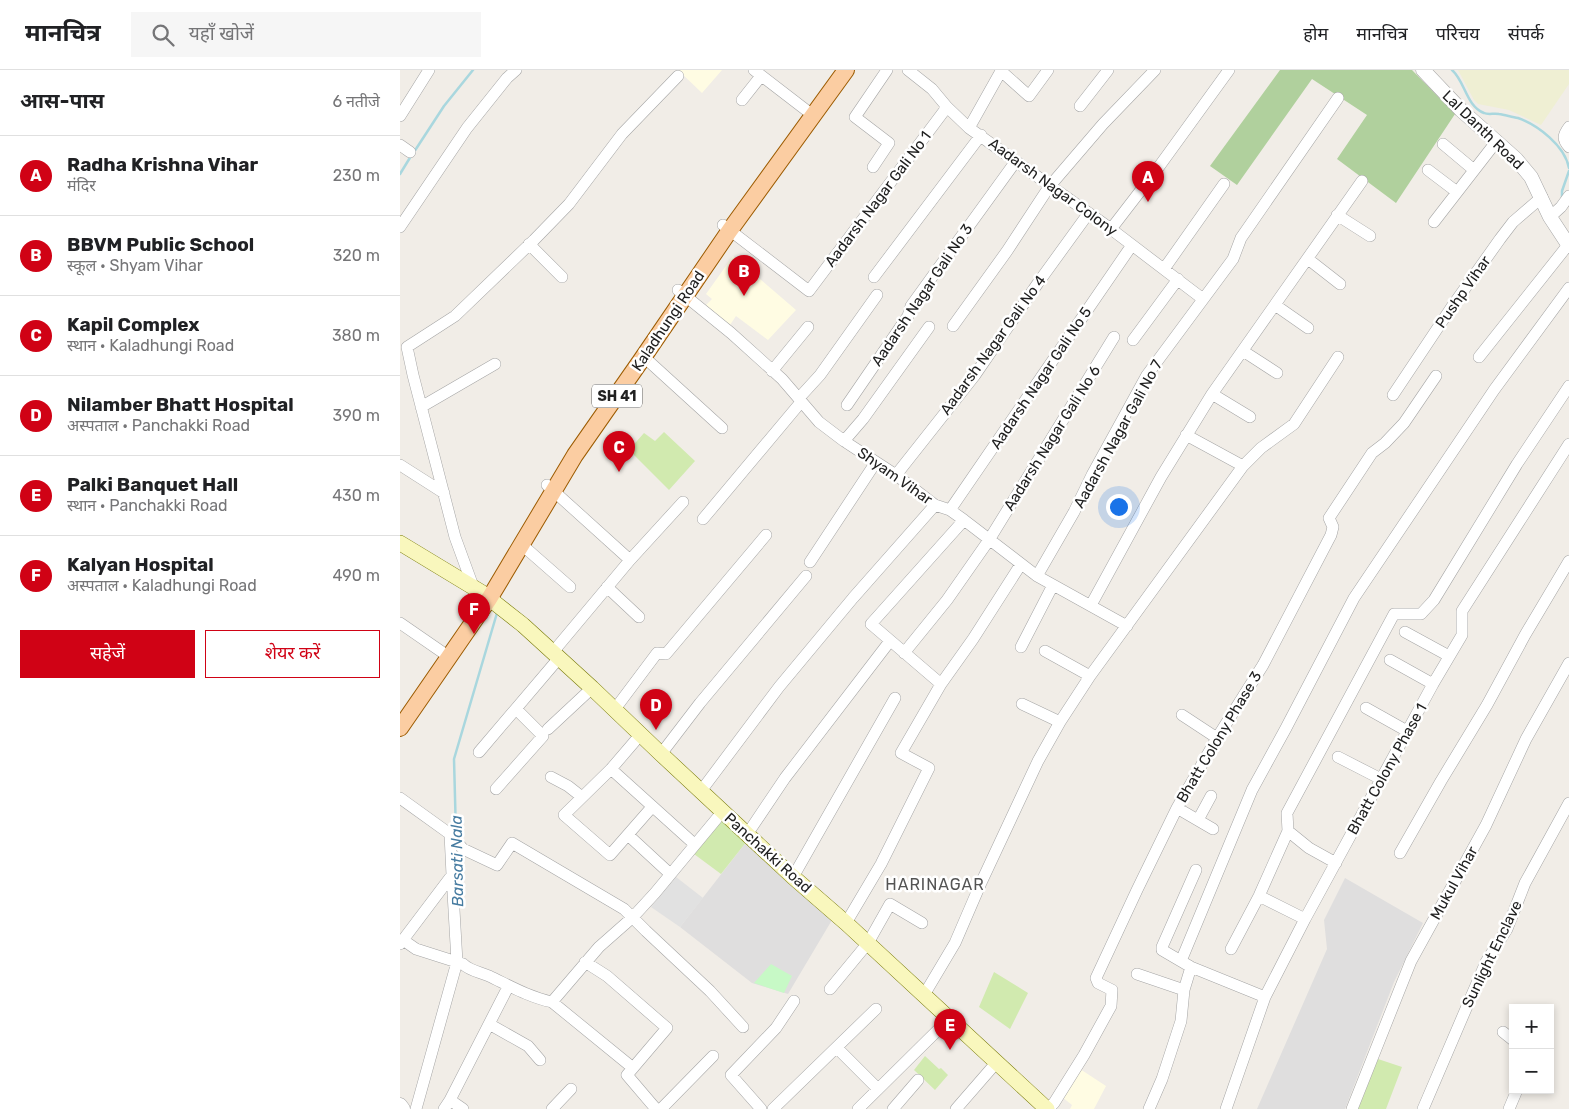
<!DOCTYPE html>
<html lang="hi">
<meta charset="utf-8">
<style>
body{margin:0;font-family:Rubik,"Noto Sans Devanagari",sans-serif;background:#f6f6f6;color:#202124}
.controls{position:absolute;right:15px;bottom:15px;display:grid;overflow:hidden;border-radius:0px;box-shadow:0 2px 8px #0003}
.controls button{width:45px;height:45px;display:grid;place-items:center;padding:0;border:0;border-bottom:1px solid #e0e0e0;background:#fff;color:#202124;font:25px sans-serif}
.you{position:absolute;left:718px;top:436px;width:18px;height:18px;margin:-12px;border:4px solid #fff;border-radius:50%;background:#1a73e8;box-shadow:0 0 0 8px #1a73e833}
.badge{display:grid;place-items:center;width:32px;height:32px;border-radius:50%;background:#d00215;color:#fff;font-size:16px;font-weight:700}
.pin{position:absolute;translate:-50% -41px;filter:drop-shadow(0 1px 2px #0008)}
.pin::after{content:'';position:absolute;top:26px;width:18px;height:15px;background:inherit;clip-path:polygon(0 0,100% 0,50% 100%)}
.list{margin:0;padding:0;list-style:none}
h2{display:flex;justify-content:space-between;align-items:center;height:65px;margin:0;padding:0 20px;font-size:21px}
h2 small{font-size:16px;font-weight:400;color:#757577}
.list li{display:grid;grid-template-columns:32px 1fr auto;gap:15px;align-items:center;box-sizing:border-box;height:80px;padding:0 20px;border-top:1px solid #e0e0e0}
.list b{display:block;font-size:19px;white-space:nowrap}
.list p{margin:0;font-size:16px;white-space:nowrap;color:#757577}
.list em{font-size:16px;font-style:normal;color:#757577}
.actions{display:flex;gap:10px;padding:15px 20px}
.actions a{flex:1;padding:11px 0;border:1px solid #d00215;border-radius:0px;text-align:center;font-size:18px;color:#d00215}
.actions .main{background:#d00215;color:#fff}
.icon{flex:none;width:28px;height:28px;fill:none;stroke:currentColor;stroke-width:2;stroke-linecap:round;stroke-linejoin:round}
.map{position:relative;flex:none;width:1169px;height:1039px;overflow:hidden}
header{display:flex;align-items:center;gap:30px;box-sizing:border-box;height:70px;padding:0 25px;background:#fff;border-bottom:1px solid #e0e0e0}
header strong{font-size:24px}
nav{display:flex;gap:28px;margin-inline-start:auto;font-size:18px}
.search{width:350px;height:45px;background:#f6f6f6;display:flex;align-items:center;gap:12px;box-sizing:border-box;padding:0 18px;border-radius:0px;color:#757577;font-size:19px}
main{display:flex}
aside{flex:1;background:#fff}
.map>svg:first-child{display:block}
.residential{fill:#dfdede}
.education{fill:#fffce3}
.farmland{fill:#efefd3}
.grass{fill:#d1eaaf}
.forest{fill:#b0d09d}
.park{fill:#c7f9c6}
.parking{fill:#e1e1e1}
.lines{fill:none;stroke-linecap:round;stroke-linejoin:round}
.stream{stroke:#a9d7de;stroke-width:2.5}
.minor-casing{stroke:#a5a5a5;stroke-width:12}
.tertiary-casing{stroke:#a5a5a5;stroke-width:15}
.secondary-casing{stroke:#777906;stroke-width:16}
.primary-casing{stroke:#9c5b01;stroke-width:18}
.minor{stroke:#fff;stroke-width:11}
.tertiary{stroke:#fff;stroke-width:14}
.secondary{stroke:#f9f7bd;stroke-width:15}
.primary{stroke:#fbcda2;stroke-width:16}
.labels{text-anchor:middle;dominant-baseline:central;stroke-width:5;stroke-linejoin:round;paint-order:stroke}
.shield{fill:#fff;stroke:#646464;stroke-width:1}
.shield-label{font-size:14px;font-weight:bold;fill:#212121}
.street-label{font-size:15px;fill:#212121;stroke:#fff}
.water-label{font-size:16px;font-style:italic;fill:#477ca1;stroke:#fff}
.neighbourhood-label{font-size:16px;letter-spacing:1px;fill:#545454;stroke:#fff}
</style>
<header>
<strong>मानचित्र</strong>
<div class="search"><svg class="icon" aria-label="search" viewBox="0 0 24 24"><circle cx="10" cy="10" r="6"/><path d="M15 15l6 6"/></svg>यहाँ खोजें</div>
<nav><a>होम</a><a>मानचित्र</a><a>परिचय</a><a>संपर्क</a></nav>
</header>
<main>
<aside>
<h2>आस-पास<small>6 नतीजे</small></h2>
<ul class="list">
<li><span class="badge">A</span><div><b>Radha Krishna Vihar</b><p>मंदिर</p></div><em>230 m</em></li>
<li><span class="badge">B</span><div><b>BBVM Public School</b><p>स्कूल · Shyam Vihar</p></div><em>320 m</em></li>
<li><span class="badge">C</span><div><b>Kapil Complex</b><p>स्थान · Kaladhungi Road</p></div><em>380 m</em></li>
<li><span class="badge">D</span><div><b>Nilamber Bhatt Hospital</b><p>अस्पताल · Panchakki Road</p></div><em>390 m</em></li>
<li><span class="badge">E</span><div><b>Palki Banquet Hall</b><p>स्थान · Panchakki Road</p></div><em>430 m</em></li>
<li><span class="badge">F</span><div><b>Kalyan Hospital</b><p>अस्पताल · Kaladhungi Road</p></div><em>490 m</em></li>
</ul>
<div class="actions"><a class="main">सहेजें</a><a>शेयर करें</a></div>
</aside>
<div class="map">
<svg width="1169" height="1039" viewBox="0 0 1169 1039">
<rect width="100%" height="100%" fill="#f1ede7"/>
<path class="residential" d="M347,771l85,79 -44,74 -36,-11 -72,-56z
M945,808l78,45 -29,59 -49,127h-88l70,-160 -3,-29z"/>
<path class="education" d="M278,0h44l-20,23z
M333,186l63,54 -28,30 -32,-24 -6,9 -24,-20 6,-6 -6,-5z
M680,999l26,17 -12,23h-24l2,-4 -10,-8z"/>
<path class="farmland" d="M1058,0h111v14l-28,41 -32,-15 -31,-6 -4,-4z"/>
<path class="grass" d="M264,362l31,29 -26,29 -40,-40 15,-17 11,8z
M322,748l25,23 -26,33 -27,-20z
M594,902l34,21 -18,36 -31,-22z
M525,986l14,13 2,-1 7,7 -13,15 -21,-20z
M978,989l24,8 -16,42h-28z"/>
<path class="forest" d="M880,0h132l43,44 -59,89 -59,-44 30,-44 -55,-36 -75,106 -27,-19z"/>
<path class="park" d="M371,894l21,12 -8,17 -30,-10z"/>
<path class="parking" d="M276,807l27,21 -23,29 -29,-20z"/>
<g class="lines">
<path class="stream" d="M1052,0c13,11 14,36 32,43 4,2 10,0 15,1 6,1 13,3 19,4 20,7 47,28 51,50
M14,82l30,-46 29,-36
M0,104l11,-18
M1162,128v-7l7,-20
M56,765l-2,-76 43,-146
M57,778v15"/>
<g class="minor-casing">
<path id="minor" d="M354,0l52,40
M508,0l24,19 15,18 22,21 142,101 92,70
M342,30l19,-24
M680,36l28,-36
M0,46l29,-46
M1169,57c-6,8 -7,12 0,20
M569,58l32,-57 28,25 19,-26
M1043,74l31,26
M0,75l10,7
M473,97l16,-24 -34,-26 32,-47
M1028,100l29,22
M937,145l33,21
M1150,147l11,-10 8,-11
M1034,152l62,-80
M323,155l86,66 138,-184
M0,157l67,-99 40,-50 9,-8
M711,159l47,-61 71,-98
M129,174l33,33
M908,189l32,25
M764,199l60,-85
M474,207l107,-142
M278,220l53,43 51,46 37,43 25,19 52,34 39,30 15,5 14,10 73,56 90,50
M875,235l33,23
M553,256l54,-75 42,-64 54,-63 52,-54
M733,270l45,-61
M843,281l34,22
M244,287l78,71
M1079,287l89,-112
M372,301l36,-44
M812,324l38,23
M993,325l58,-87 49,-69 13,-17 29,-25
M399,328l21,-23 57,-80
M447,335l61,-89 3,-10 105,-145
M21,337l74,-43
M786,365l57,31
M444,371l19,-22 66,-92
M0,395l44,28
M496,405l79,-100 63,-92 50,-69
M147,415l83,75
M550,440l182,-265
M303,449l98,-117
M121,474l49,43
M410,492l66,-100
M637,506l37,-64 18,-37 55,-100 86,-116 8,-21 97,-140
M207,517l32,30
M74,519l-19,-52 -42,-162 -6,-28 48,-31 79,-76 35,-36 53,-70 56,-58
M691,535l70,-128 51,-83 150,-213
M0,553l42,29
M1005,562l44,24
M621,577l32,-62
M645,581l45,25
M153,582l77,-92 53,-58
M504,583l43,-53 42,-60 125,-203
M990,590l43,24
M541,614l-70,-60 93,-104
M622,634l38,18
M966,638l41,23
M215,639l42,-56 9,1 100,-119
M782,645l35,23
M148,659l44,-41
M241,664l-30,35 -47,46 46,40 42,-48
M79,682l80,-94
M261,684l39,-51 106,-127
M938,687l43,22
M211,699l81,73
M151,707l17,9 14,11
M96,719l47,-53 -27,-27
M301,721l78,-104 74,-89 82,-93
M0,728l50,36
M777,738l36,21
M798,750l13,-24
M888,761l21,17 27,15
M348,763l37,-55 105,-137
M228,765l39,36
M1000,783l41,-72 46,-76 38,-70 44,-74
M796,800l-34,77v3l29,17 74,30
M393,807l102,-179
M859,826l46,23
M446,853l35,-59 48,-96 -28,-15 40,-69 32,-45 48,-75
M3,870l49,-65 -2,-41 13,15 34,16 15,-22 112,66 22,22 64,60 33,36
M0,874l3,-4 13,9 47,15c7,7 17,8 26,12 21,10 40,21 63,26l47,-55 34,-30 22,-24 68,-82
M831,879l28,-53 29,-65 -1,-18 107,-199h27l13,-14 83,-136 52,-78
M781,891l71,-171 34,-62 68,-130 140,-208 75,-102
M185,892l22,14 60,52 -40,47 29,34
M737,904l47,16
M430,919l38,-46 22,-39 32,19
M524,925l31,-52 25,-58 58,-124 22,-39 30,-46 153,-210 18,-18 33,-24 44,-67
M152,932l81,66
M89,954l39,22 12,14
M1103,962l10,8
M437,978l41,41
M50,1030l58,-113
M16,1039l41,-147 -5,-87
M44,1039l6,-9 13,9
M152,1039l19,-20
M261,1039l52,-53
M361,1039l-30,-34 45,-47 18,-27
M373,1039l103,-100
M458,1039l91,-90
M493,1039l25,-29
M556,1039l40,-46
M648,1039l6,-6 30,-48 27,-49 1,-16 -14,-7 -2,-5 41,-88 40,-82 40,-70 46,-73 68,-130 2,-8 -4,-9 43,-65 13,-10 19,-20 32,-47
M749,1039l13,-30 19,-58 3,-31 7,-23
M826,1039l39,-112 40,-78 128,-235 29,-49v-24l107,-167
M952,1039l59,-148 75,-136 40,-86 43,-76
M1023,1039l63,-147 21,-33 18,-46 44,-80
M1109,1039l8,-19"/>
</g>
<g class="tertiary-casing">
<path id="tertiary" d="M1023,0l38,40 55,49 15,18 19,40 19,29
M0,1035l3,4"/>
</g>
<g class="secondary-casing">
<path id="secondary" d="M0,473l81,49 42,33 69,63 69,66 132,123 53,46 201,186"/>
</g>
<g class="primary-casing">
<path id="primary" d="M0,658l89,-129 86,-144 67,-96 88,-129 116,-160"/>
</g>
<use href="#minor" class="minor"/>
<use href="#tertiary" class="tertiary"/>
<use href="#secondary" class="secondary"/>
<use href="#primary" class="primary"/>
</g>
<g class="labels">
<rect class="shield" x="192" y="314.5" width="50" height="23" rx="4"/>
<g class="shield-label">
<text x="217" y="326">SH 41</text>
</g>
<g class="street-label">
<text transform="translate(1083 60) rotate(44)">Lal Danth Road</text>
<text transform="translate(653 117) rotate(36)">Aadarsh Nagar Colony</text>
<text transform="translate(478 129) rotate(-53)">Aadarsh Nagar Gali No 1</text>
<text transform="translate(1063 222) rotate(-55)">Pushp Vihar</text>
<text transform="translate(522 225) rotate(-56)">Aadarsh Nagar Gali No 3</text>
<text transform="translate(268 251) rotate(-56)">Kaladhungi Road</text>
<text transform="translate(593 275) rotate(-54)">Aadarsh Nagar Gali No 4</text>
<text transform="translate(641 308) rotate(-56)">Aadarsh Nagar Gali No 5</text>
<text transform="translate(718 364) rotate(-61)">Aadarsh Nagar Gali No 7</text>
<text transform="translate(652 368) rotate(-58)">Aadarsh Nagar Gali No 6</text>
<text transform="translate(495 406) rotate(35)">Shyam Vihar</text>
<text transform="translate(819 667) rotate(-59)">Bhatt Colony Phase 3</text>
<text transform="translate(987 699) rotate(-61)">Bhatt Colony Phase 1</text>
<text transform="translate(368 783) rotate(42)">Panchakki Road</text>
<text transform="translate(1054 813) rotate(-61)">Mukul Vihar</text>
<text transform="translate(1092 884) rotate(-64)">Sunlight Enclave</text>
</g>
<g class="water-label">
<text transform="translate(57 791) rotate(-91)">Barsati Nala</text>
</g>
<g class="neighbourhood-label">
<text x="535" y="814">HARINAGAR</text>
</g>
</g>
</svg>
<div class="controls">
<button>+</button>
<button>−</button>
</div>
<div class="you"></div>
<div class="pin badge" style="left:748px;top:132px">A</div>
<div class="pin badge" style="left:344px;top:226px">B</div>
<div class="pin badge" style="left:219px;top:402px">C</div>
<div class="pin badge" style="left:256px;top:660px">D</div>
<div class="pin badge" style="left:550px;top:980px">E</div>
<div class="pin badge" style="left:74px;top:564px">F</div>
</div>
</main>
